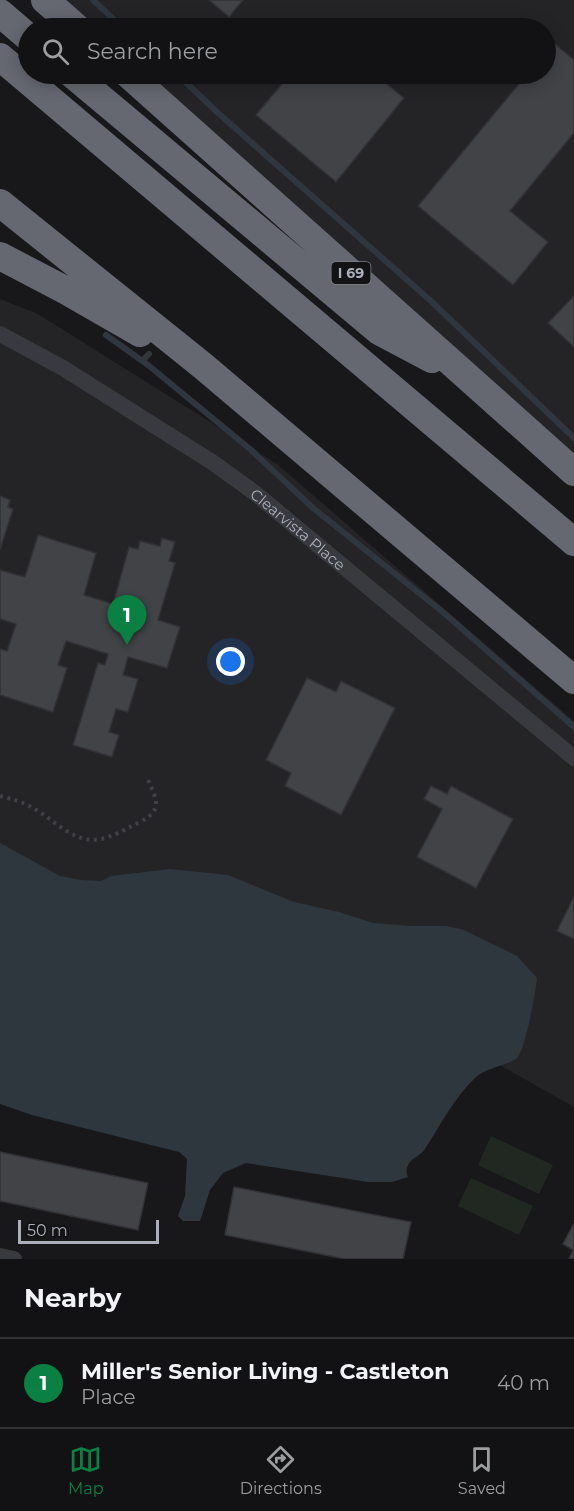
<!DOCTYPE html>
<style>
body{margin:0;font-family:Montserrat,sans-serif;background:#1f2022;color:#f1f3f6}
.scale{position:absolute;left:18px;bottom:15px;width:141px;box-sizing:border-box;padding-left:6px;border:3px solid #abafba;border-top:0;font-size:16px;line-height:21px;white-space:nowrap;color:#abafba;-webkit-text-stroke:4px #131315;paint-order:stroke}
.you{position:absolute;left:231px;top:662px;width:21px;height:21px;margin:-15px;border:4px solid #fff;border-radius:50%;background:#1a73e8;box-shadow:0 0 0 9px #1a73e833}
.badge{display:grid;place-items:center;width:39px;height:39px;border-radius:50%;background:#0b8043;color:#fff;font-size:20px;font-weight:700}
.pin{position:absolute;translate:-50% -50px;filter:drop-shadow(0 2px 3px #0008)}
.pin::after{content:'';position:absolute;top:32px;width:21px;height:18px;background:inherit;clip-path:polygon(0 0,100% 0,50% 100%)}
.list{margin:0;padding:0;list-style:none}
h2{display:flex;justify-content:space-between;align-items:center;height:78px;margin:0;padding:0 24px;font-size:26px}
h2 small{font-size:20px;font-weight:400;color:#9c9ea0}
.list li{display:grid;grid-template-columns:39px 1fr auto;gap:18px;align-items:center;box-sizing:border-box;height:90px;padding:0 24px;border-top:2px solid #313234}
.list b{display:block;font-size:22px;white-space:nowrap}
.list p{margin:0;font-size:20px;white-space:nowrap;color:#9c9ea0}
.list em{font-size:20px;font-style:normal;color:#9c9ea0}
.icon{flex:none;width:33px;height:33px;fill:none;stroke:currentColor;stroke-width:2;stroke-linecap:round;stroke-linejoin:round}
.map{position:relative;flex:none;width:574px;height:1259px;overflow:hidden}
.search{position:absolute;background:#121214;box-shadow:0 3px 15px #0003;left:18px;right:18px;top:18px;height:66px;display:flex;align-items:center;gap:15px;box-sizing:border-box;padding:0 21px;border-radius:33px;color:#9c9ea0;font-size:22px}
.sheet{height:168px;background:#121214}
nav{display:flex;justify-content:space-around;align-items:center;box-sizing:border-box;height:84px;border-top:2px solid #313234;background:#121214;font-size:16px;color:#9c9ea0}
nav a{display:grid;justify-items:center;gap:3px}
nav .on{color:#0b8043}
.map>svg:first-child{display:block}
.built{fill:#242427}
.green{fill:#202821}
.water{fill:#2e373e}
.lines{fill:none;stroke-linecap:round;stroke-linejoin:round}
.stream{stroke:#2e373e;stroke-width:6}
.building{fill:#424347;stroke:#323236;stroke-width:1.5}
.path{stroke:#3f4146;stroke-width:4;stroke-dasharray:3 4.5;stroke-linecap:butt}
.street{stroke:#393a3f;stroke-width:16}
.highway{stroke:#656870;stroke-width:28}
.labels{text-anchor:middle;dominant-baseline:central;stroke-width:4.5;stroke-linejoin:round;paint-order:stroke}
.shield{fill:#131315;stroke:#7d8088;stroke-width:1.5}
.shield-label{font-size:14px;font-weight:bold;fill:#abafba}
.street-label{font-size:15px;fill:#abafba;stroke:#131315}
</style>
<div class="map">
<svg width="574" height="1259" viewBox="0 0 574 1259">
<rect width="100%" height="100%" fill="#18181a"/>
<path class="built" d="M45,0h529v459l-445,-385h417v-46h-468z
M0,299l38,15 239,150 297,257v386l-242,-137 -202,-47 -130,-72z"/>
<path class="green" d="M491,1136l62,29 -14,29 -61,-29z
M471,1178l62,28 -14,29 -61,-29z"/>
<path class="water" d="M0,843l60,33 21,4 20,1 10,-5 59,-7 58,6 66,27 45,10 34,11 38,3h35l18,4 53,26 20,22c-1,13 -12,73 -20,80 -8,7 -31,10 -41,19 -22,21 -35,47 -51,72 -5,8 -15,8 -18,19 -1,2 0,6 1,9l-16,5h-24l-122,-19 -23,10 -13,17 -10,31h-17l-5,-5 7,-20 2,-37 -8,-7 -147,-37 -32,-11z"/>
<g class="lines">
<path class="stream" d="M93,0l30,28
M177,74l41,39 213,188 143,137
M106,335l42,30 102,84 63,59 131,105 130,114
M142,361l7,-7"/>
</g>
<path class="building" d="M209,0h34l-14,17z
M553,42l21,18v73l-64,78 38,31 -35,43 -95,-79 109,-132h19v-23z
M290,74h85l29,24 -68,84 -80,-67z
M574,296v51l-26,-24z
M0,496l10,4 -2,7 5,2 -13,41z
M38,535l58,18 -12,42 29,9 16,-57 9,2 2,-8 20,5 2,-8 13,4 -6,19 6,2 -17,57 22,7 -13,41 -39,-11 -5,18 15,4 -10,33 -12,-3 -7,23 10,3 -7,22 -39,-12 25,-82 7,2 3,-11 -42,-13 -8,24 9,3 -14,44 -53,-17v-46l7,2 9,-27 -16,-5v-49l25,7z
M307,678l29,14 5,-11 54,27 -54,107 -56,-29 6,-13 -25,-13z
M431,786l16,8 4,-8 62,33 -37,69 -59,-31 25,-48 -18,-10z
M574,896v43l-17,-8z
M0,1152l148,31 -10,47 -138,-29z
M234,1187l177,35 -8,37h-58l-120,-24z
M574,1223v36h-5l4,-9 -10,-6z"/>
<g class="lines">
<path class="path" d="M0,796c11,3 21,5 31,11 22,11 43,38 70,32 14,-3 26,-11 39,-17 23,-12 17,-22 8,-42"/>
<g class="street">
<path id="s1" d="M0,334l63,34 149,94 43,31 319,265"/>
<path d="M0,1256l14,3"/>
</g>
<path class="highway" d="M45,0l32,28
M0,13l28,24
M0,57l574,485
M72,74l307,257 53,28
M128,74l446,398
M0,203l203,163 371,314
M0,256l67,35 73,42"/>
</g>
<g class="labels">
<rect class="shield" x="331.5" y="262" width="39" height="22" rx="4.5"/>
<g class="shield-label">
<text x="351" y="273">I 69</text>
</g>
<g class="street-label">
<text stroke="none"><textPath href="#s1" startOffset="357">Clearvista Place</textPath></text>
</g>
</g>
</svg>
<div class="scale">50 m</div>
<div class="you"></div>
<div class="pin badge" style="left:127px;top:645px">1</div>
<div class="search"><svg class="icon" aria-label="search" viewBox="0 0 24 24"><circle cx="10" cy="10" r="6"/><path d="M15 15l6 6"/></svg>Search here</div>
</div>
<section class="sheet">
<h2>Nearby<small></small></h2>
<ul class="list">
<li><span class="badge">1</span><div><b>Miller's Senior Living - Castleton</b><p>Place</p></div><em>40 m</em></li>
</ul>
</section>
<nav>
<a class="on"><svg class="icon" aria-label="map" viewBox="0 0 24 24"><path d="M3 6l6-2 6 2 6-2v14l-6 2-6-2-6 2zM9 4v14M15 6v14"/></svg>Map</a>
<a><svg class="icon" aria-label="directions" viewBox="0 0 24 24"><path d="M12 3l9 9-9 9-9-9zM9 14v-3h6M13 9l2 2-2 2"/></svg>Directions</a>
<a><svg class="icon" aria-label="saved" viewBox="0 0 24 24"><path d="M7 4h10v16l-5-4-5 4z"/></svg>Saved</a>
</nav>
